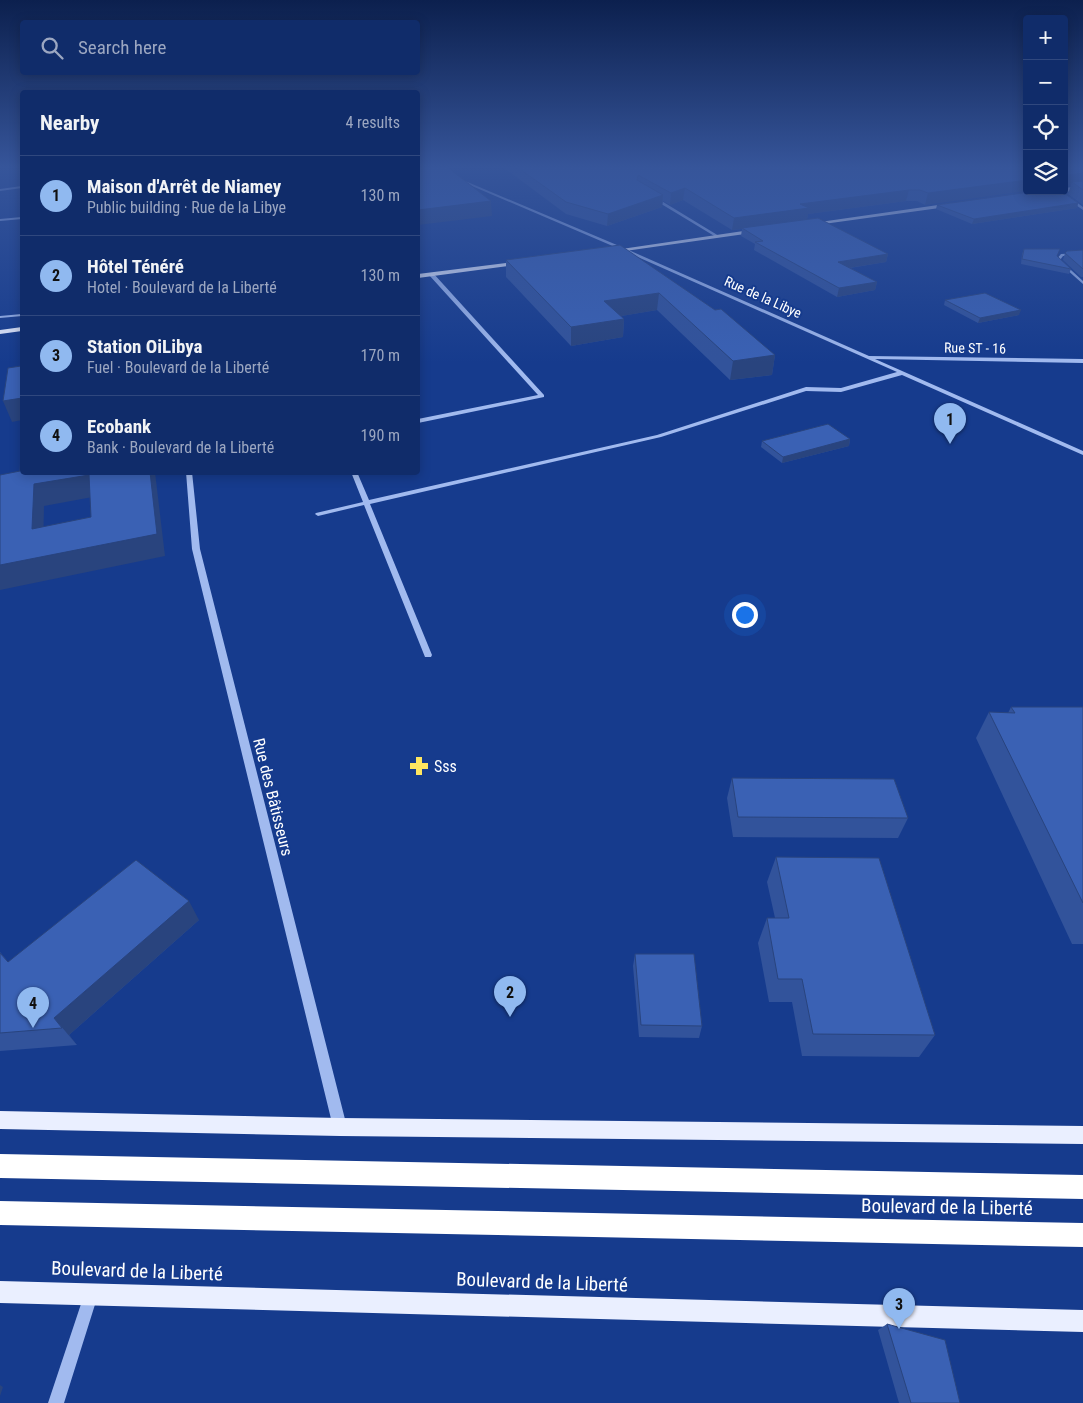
<!DOCTYPE html>
<meta charset="utf-8">
<style>
body{margin:0;font-family:"Roboto Condensed",sans-serif;background:#193470;color:#f1f3f6}
.controls{position:absolute;right:15px;top:15px;display:grid;overflow:hidden;border-radius:5px;box-shadow:0 2px 12px #0003}
.controls button{width:45px;height:45px;display:grid;place-items:center;padding:0;border:0;border-bottom:1px solid #30487e;background:#102c6a;color:#f1f3f6;font:25px sans-serif}
.you{position:absolute;left:744px;top:614px;width:18px;height:18px;margin:-12px;border:4px solid #fff;border-radius:50%;background:#1a73e8;box-shadow:0 0 0 8px #1a73e833}
.badge{display:grid;place-items:center;width:32px;height:32px;border-radius:50%;background:#90b9f0;color:#111;font-size:16px;font-weight:700}
.pin{position:absolute;translate:-50% -41px;filter:drop-shadow(0 1px 2px #0008)}
.pin::after{content:'';position:absolute;top:26px;width:18px;height:15px;background:inherit;clip-path:polygon(0 0,100% 0,50% 100%)}
.list{margin:0;padding:0;list-style:none}
h2{display:flex;justify-content:space-between;align-items:center;height:65px;margin:0;padding:0 20px;font-size:21px}
h2 small{font-size:16px;font-weight:400;color:#9ca7c1}
.list li{display:grid;grid-template-columns:32px 1fr auto;gap:15px;align-items:center;box-sizing:border-box;height:80px;padding:0 20px;border-top:1px solid #30487e}
.list b{display:block;font-size:19px;white-space:nowrap}
.list p{margin:0;font-size:16px;white-space:nowrap;color:#9ca7c1}
.list em{font-size:16px;font-style:normal;color:#9ca7c1}
.icon{flex:none;width:28px;height:28px;fill:none;stroke:currentColor;stroke-width:2;stroke-linecap:round;stroke-linejoin:round}
.map{position:relative;flex:none;width:1083px;height:1403px;overflow:hidden}
.search{position:absolute;background:#102c6a;box-shadow:0 2px 12px #0003;left:20px;top:20px;width:400px;height:55px;display:flex;align-items:center;gap:12px;box-sizing:border-box;padding:0 18px;border-radius:5px;color:#9ca7c1;font-size:19px}
.panel{position:absolute;background:#102c6a;box-shadow:0 2px 12px #0003;left:20px;top:90px;width:400px;height:385px;border-radius:5px}
.map>svg:first-child{display:block}
.lines{fill:none;stroke-linecap:round;stroke-linejoin:round}
.minor{fill:#a1baef;fill-rule:evenodd}
.major{fill:#eaefff;fill-rule:evenodd}
.highway{fill:#fff;fill-rule:evenodd}
.wall{fill:#32539b}
.shaded-wall{fill:#29447e}
.building{fill:#3a61b4;stroke:#29447e;fill-rule:evenodd}
.labels{text-anchor:middle;dominant-baseline:central;stroke-width:4;stroke-linejoin:round;paint-order:stroke}
.far-street-label{font-size:14px;fill:#fff;stroke:#163b8d}
.poi-label{font-size:16px;fill:#fff;stroke:#163b8d;text-anchor:start}
.street-label{font-size:16px;fill:#fff;stroke:#163b8d}
.near-street-label{font-size:19px;fill:#fff;stroke:#163b8d}
</style>
<div class="map">
<svg width="1083" height="1403" viewBox="0 0 1083 1403">
<rect width="100%" height="100%" fill="#163b8d"/>
<g class="lines">
<path class="minor" d="M458,178l166,70 245,108 214,3v4l-208,-4 208,92v4l-181,-80 -61,17 -35,-1 -145,46 -291,67 62,151 -1,2h-6l-61,-152 -46,11 -3,-2 1,-1 47,-11 -12,-30h6l12,28 288,-65 149,-48 35,1 56,-16 -275,-122 -164,-70z
M22,186v2l-22,3v-2z
M1056,191h5l22,16v3z
M653,197h2l64,39 -3,1 -63,-38z
M22,217v2l-22,2v-2z
M1083,253v2l-20,1 -3,4 23,21v3l-27,-24 5,-6z
M429,273h4l111,122v2l-126,26v-4l120,-24 -109,-120z
M22,314v2l-22,2v-2z
M186,472h6l8,77 147,578 -2,5 -5,2 -5,-2 -2,-5 -141,-578z
M91,1288l5,2 2,5 -34,108h-16l36,-108 2,-5z"/>
<path class="major" d="M1083,186v4l-19,2 -1,-1 1,-3z
M952,203l2,3 -145,20 -3,-2z
M757,229l2,3 -148,21 -3,-2z
M521,261l2,3 -105,14v-4z
M22,327v4l-22,3v-4z
M0,1111l340,7 743,8v18l-743,-8 -340,-7z
M0,1281l1083,29v22l-1083,-29z"/>
<path class="highway" d="M0,1154l1083,21v24l-1083,-21z
M0,1201l1083,22v24l-1083,-22z"/>
</g>
<path class="wall" d="M503,167h524l-102,38 -8,-4h-11l-98,13 -1,5 81,35 -2,8 -36,6 27,14 -2,8 -38,7 -83,-47 1,-6 -14,-8 1,-7 -10,1 -49,-30 -13,5 -7,-4 -1,6 -55,19 -41,-12z
M1064,167h19v38l-15,-11 3,-9 -7,1z
M1078,203l-1,5 -105,16 -36,-15 1,-4z
M620,245l155,110 -3,20 -42,5 -73,-70 -36,6 3,3 -1,18 -52,9 -65,-69v-17z
M1024,249l33,8 14,12 -2,5 -48,-10 1,-10z
M1083,250v27h-2l-18,-17 2,-7z
M945,300l74,15 -41,8 -34,-18z
M850,439l-1,7 -67,17 -21,-16 1,-6z
M1011,707h72v237h-11l-96,-206 13,-26 19,1z
M732,778l176,40 -10,20 -165,-1 -6,-39z
M776,857l159,178 -16,22 -117,-1 -10,-54h-23l-11,-59 9,-25h8l-8,-36z
M199,920l-130,115 8,10 -77,6v-99l8,10z
M635,954l67,72 -3,12 -60,-1 -6,-71z
M887,1324l73,79h-61l-21,-73z"/>
<path class="shaded-wall" d="M1083,173v11l-11,-2 -1,3 -7,1v-4l4,-7z
M1027,180v11l-102,14 3,-12z
M685,188l-2,12 -13,5 1,-12z
M909,190l-3,11 -98,13 -1,6 -65,8v1l-10,1 2,-12 66,-14z
M663,195l-1,12 -55,19 1,-12z
M491,201l1,15 -74,9v-15z
M1078,203l-1,5 -105,16 2,-5z
M888,254l-2,8 -50,8 2,-8z
M877,282l-2,8 -38,7 2,-9z
M659,293l-2,17 -53,9v-18z
M1021,310l-2,5 -41,8 2,-5z
M624,319l-1,18 -52,9v-19z
M775,355l-3,20 -42,5 3,-19z
M22,398v22l-10,2 -9,-21z
M850,439l-1,7 -67,17 1,-6z
M150,472h5l10,84 -165,34v-25l157,-31z
M89,475l9,21 -54,10 -1,45 -11,-22 2,-45z
M189,901l10,19 -130,115 8,10 -23,-27z
M0,1385l3,2 -3,9z"/>
<path class="building" d="M418,167h29l44,34 -73,9z
M517,167h510v13l-99,13 -8,-3h-11l-109,14 9,4 -75,10 -49,-30 -14,5 -33,-18 -1,5 26,15 -55,19 -42,-12z
M1064,167h19v6l-15,2 -2,3h-2z
M1083,181v9l-11,-8z
M1037,191h24l17,12 -104,16 -37,-14z
M818,218l70,36 -50,8 39,20 -38,6 -84,-46 8,-1 -21,-13z
M620,245l95,65 6,-1 54,46 -42,6 -74,-68 -55,8 20,18 -53,8 -65,-67z
M1024,249h36l-3,7 14,13 -49,-10z
M1083,250v19l-18,-16 2,-2z
M985,293l36,17 -41,8 -35,-18z
M22,349v49l-19,3 5,-33 13,-2z
M828,424l22,15 -67,18 -21,-16z
M22,436v36h128l7,62 -157,31v-90l20,-4zM89,475l2,42 -59,12 2,-45z
M1011,707h72v196l-94,-191 26,1z
M732,778l162,1 14,39 -170,-1z
M776,857l103,1 56,177 -122,-1 -11,-55h-24l-11,-61h22z
M136,860l53,41 -135,117 8,10 -62,5v-80l8,9z
M635,954h59l8,72 -61,-1z
M887,1324l58,16 15,63h-49z"/>
<linearGradient id="sky" x2="0" y2="1"><stop stop-color="#0c204e"/><stop offset="0.46" stop-color="#36559a"/><stop offset="1" stop-color="#36559a" stop-opacity="0"/></linearGradient>
<rect width="1083" height="363" fill="url(#sky)"/>
<defs>
<g id="pharmacy-bare" transform="scale(1.5)"><path d="M-2-6h4v4h4v4h-4v4h-4v-4h-4v-4h4Z" fill="#ffe660" stroke="#163b8d" stroke-width="2.5" paint-order="stroke"/></g>
</defs>
<g fill-rule="evenodd">
<use href="#pharmacy-bare" x="419" y="766"/>
</g>
<g class="labels">
<g class="far-street-label">
<text transform="translate(763 297) rotate(24)">Rue de la Libye</text>
<text transform="translate(975 348) rotate(1)">Rue ST - 16</text>
</g>
<g class="poi-label">
<text x="434" y="766">Sss</text>
</g>
<g class="street-label">
<text transform="translate(273 797) rotate(76)">Rue des Bâtisseurs</text>
</g>
<g class="near-street-label">
<text transform="translate(947 1207) rotate(1)">Boulevard de la Liberté</text>
<text transform="translate(137 1271) rotate(2)">Boulevard de la Liberté</text>
<text transform="translate(542 1282) rotate(2)">Boulevard de la Liberté</text>
</g>
</g>
</svg>
<div class="controls">
<button>+</button>
<button>−</button>
<button><svg class="icon" aria-label="locate" viewBox="0 0 24 24"><circle cx="12" cy="12" r="6"/><path d="M12 2v4M12 18v4M2 12h4M18 12h4"/></svg></button>
<button><svg class="icon" aria-label="layers" viewBox="0 0 24 24"><path d="M12 4l9 5-9 5-9-5zM3 14l9 5 9-5"/></svg></button>
</div>
<div class="you"></div>
<div class="pin badge" style="left:950px;top:444px">1</div>
<div class="pin badge" style="left:510px;top:1017px">2</div>
<div class="pin badge" style="left:899px;top:1329px">3</div>
<div class="pin badge" style="left:33px;top:1028px">4</div>
<div class="search"><svg class="icon" aria-label="search" viewBox="0 0 24 24"><circle cx="10" cy="10" r="6"/><path d="M15 15l6 6"/></svg>Search here</div>
<section class="panel">
<h2>Nearby<small>4 results</small></h2>
<ul class="list">
<li><span class="badge">1</span><div><b>Maison d'Arrêt de Niamey</b><p>Public building · Rue de la Libye</p></div><em>130 m</em></li>
<li><span class="badge">2</span><div><b>Hôtel Ténéré</b><p>Hotel · Boulevard de la Liberté</p></div><em>130 m</em></li>
<li><span class="badge">3</span><div><b>Station OiLibya</b><p>Fuel · Boulevard de la Liberté</p></div><em>170 m</em></li>
<li><span class="badge">4</span><div><b>Ecobank</b><p>Bank · Boulevard de la Liberté</p></div><em>190 m</em></li>
</ul>
</section>
</div>
